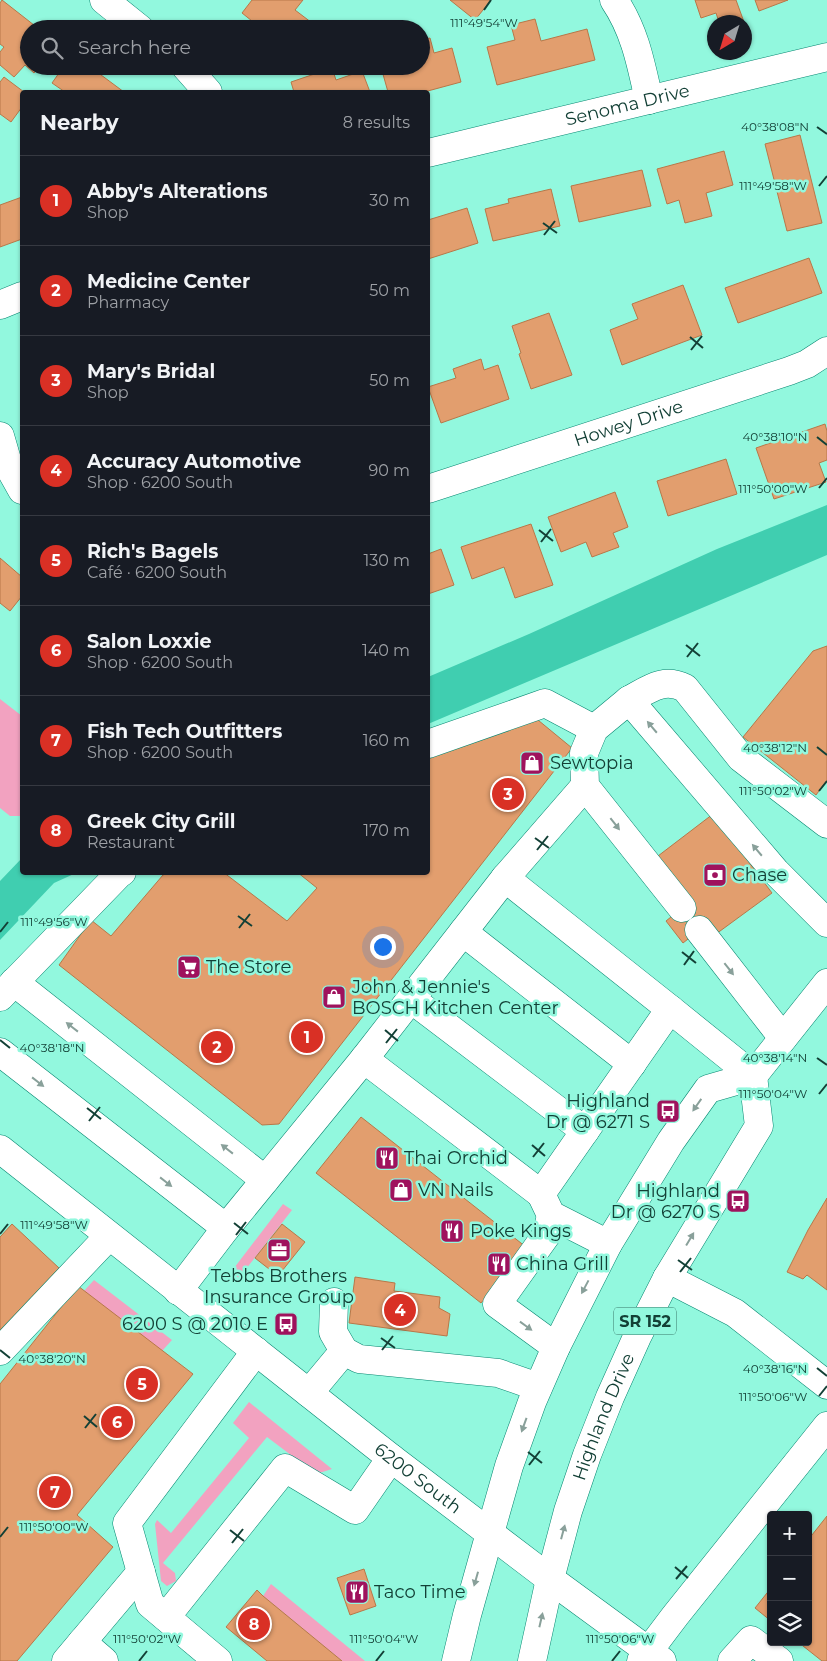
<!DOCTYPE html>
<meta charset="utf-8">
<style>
body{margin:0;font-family:Montserrat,sans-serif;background:#242831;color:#f1f3f6}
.controls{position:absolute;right:15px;bottom:15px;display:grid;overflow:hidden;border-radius:5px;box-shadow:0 1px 4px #0004}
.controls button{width:45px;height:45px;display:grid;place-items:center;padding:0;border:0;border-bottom:1px solid #363941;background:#171b24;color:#f1f3f6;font:25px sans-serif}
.compass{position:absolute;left:707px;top:15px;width:45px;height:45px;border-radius:50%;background:#171b24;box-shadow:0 1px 4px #0004;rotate:218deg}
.you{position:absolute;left:382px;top:946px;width:18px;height:18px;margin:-12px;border:4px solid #fff;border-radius:50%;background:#1a73e8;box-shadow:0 0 0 8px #1a73e833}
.badge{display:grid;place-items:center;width:32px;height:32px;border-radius:50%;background:#d93025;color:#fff;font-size:16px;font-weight:700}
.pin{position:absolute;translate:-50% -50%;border:2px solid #fff;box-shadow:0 1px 5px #0006}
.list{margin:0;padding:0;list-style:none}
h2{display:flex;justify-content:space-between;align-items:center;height:65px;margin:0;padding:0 20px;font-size:21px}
h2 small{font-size:16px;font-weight:400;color:#9ea1a6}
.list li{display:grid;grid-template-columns:32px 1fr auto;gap:15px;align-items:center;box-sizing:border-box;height:90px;padding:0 20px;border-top:1px solid #363941}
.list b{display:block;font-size:19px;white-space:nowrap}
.list p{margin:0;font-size:16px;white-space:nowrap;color:#9ea1a6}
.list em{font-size:16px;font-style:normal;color:#9ea1a6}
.icon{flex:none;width:28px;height:28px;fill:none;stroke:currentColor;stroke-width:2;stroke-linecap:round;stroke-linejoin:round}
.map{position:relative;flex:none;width:827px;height:1661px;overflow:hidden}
.search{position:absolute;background:#171b24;box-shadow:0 1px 4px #0004;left:20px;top:20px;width:410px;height:55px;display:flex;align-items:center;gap:12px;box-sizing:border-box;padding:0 18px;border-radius:28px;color:#9ea1a6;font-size:19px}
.panel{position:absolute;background:#171b24;box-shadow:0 1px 4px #0004;left:20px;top:90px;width:410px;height:785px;border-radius:5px}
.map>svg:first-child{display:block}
.green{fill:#f2a2c0}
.water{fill:#40ceb0}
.building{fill:#e29e6e;stroke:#b87748}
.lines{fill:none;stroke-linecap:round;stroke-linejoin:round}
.minor-casing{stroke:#058670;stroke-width:29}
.major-casing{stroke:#058670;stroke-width:29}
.minor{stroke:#fff;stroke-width:28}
.major{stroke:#fff;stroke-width:28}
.oneway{fill:#89a09a}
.ticks{fill:none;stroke:#134036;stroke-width:2}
.labels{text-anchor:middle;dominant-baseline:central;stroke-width:5;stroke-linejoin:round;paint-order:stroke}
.shield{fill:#92f8de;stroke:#397768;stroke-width:1}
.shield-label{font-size:16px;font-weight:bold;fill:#134036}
.street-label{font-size:18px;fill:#134036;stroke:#92f8de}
.poi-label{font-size:18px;fill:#134036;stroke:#92f8de;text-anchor:start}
.ticks-label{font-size:12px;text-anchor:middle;fill:#134036;stroke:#92f8de;stroke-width:5;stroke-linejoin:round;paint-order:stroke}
</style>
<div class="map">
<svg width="827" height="1661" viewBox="0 0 827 1661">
<rect width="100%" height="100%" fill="#92f8de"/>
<path class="green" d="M0,699l22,17v100h-12l-10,-8z
M283,1204l9,6 -53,68 -8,-6z
M94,1280l78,60 -10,11 -78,-60z
M249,1402l83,67 -16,5 -49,-37 -104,126 12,10 1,8 -9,5 -6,-5 -6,-57 2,-4 14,13 78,-95 -16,-15z
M271,1584l94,77h-23l-79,-65z"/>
<path class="water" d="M827,505v50l-399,169v-47l101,-43 188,-85z
M22,858v14l54,1 -22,10 -54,57v-59z"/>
<path class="building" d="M2,0l37,29h-10v37h11l-6,7 -9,-8 -11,12 -14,-12v-13l4,-5 -4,-3v-41z
M252,0h51l-8,10 25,19h-58l-20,-16z
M450,0h41l-16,20z
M695,0h41l8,22h-25l-3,-9 -15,5z
M755,0h33l-29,11z
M535,19l6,22 46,-12 8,31 -98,25 -10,-38 28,-7 -4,-15z
M430,38l4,15 18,-5 9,34 -37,10h-36l-7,-25 40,-1v-26z
M64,66h25l35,26h-59l-13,-9z
M332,68l4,12 26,-9 8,21h-76l-3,-10z
M4,77l20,15 -2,15 -11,15 -11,-8v-32z
M800,135l22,88 -35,8 -22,-87z
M724,151l9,34 -27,8 6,23 -27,7 -6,-23 -12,4 -10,-35z
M642,170l9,36 -72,16 -8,-36z
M551,189l9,37 -67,15 -8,-32 24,-6 -1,-4z
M22,197v42l-22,8v-42z
M467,208l11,35 -50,16v-39z
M809,258l13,35 -84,30 -13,-35z
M683,285l19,50 -80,30 -12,-35 28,-11 -6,-15z
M549,313l23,62 -41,14 -12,-35 2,-1 -9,-27z
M481,359l3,11 14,-5 11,34 -68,24 -13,-36 28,-9 -3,-9z
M825,424l2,7v29l-8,3 7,19 -52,17 -18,-51z
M726,459l11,35 -69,22 -11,-35z
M615,492l13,35 -15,6 6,14 -27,10 -6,-15 -25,10 -13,-35z
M531,524l22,61 -38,13 -11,-31 -32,12 -11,-32z
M441,549l13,36 -26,9v-40z
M0,558l22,19v19l-12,15 -10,-8z
M827,646v134l-11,15 -73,-58 70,-86z
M527,711l45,37 -293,376 -17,1 -203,-160 32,-45 20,16 52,-61 6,-3h54l64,49 30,-33 -20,-16h131v-115z
M713,814l59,79 -56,41 -9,-10 -24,19 -17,-22 26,-21 -34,-44z
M361,1117l165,130 -45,56 -165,-130z
M827,1198v92l-20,-15 -4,4 -16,-7 21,-42z
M12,1224l47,44 -59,62v-93z
M282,1224l23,18 -27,34 -23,-18z
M355,1277l40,6 -1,8 46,6 -1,11 11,6 -3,22 -98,-13z
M78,1286l115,88 -116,141 36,32 -96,114h-17v-277z
M827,1516v145h-5l-24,-19h10v-102z
M364,1569l12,37 -26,9 -13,-37z
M771,1588v33l-16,-13z
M257,1590l6,6 79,65h-75l-41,-34z"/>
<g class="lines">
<g class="minor-casing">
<g id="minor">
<path d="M104,0l36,29"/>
<path d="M614,0c21,31 27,64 35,100"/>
<path d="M185,66l23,26"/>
<path id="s1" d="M428,153l399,-96"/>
<path d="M0,305l22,-9"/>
<path d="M0,436l9,31 13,23"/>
<path id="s2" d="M428,489l361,-118 18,-7 20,-13"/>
<path d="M629,700c19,-10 34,-23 56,-12l56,70 86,66"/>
<path d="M428,744l117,-41 49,26"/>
<path d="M585,786l-80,92 165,131 -129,185 10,21 57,29"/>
<path d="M682,908l-97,-122 -1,-33 10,-24 35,-29 147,172 51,51"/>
<path d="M699,930l84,108"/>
<path d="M463,932l169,132"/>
<path d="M14,982l251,198"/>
<path d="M0,997l119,-123 3,-2"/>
<path d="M411,999l174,132"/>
<path d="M670,1009l83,67"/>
<path d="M0,1052l226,176"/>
<path d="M364,1059l141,-181"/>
<path d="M551,1215l-4,19 -50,70 59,43"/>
<path d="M667,1278l68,35 92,72"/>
<path d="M178,1291l48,-63 138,-169 177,135"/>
<path d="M334,1302l-1,30 11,19"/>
<path d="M0,1351l109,-115"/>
<path d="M309,1393l35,-42 15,8 139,14 40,14"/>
<path d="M550,1579l112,82"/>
<path d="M166,1617l119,-149 70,42 36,-52"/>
<path d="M82,1642l22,19"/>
<path d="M66,1661l75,-89"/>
<path d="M218,1661l-68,-57 -23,-81 129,-172"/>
<path d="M641,1661l34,-45 152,-190"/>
<path d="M732,1661l19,-21 28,21"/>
</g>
</g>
<g class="major-casing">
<g id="major">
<path id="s3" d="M0,1149l391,309 159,121"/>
<path d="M456,1661l11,-46 23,-82 19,-67 23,-64 24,-55 52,-103 63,-103 37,-52 45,-13 74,-93"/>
<path id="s4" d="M532,1661l18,-82 18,-68 19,-56 23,-58 27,-60 30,-59 92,-152 -6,-50"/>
</g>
</g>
<use href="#minor" class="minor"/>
<use href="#major" class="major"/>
</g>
<defs><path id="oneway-solid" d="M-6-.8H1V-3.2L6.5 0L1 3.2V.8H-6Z" transform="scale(1.25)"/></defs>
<g class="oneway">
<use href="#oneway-solid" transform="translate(652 727) rotate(-130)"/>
<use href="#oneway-solid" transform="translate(615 824) rotate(52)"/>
<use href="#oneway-solid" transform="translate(757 850) rotate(-130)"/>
<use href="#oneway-solid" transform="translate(729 969) rotate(52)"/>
<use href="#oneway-solid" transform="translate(72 1027) rotate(-142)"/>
<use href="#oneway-solid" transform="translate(38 1082) rotate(38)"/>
<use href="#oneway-solid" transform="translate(697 1105) rotate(125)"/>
<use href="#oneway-solid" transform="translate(227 1149) rotate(-142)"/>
<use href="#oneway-solid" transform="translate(166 1182) rotate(38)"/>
<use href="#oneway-solid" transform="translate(690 1239) rotate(-59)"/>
<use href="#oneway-solid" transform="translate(585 1287) rotate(118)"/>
<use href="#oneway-solid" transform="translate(526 1326) rotate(36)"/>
<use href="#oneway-solid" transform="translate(524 1425) rotate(110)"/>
<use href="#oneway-solid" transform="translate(563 1532) rotate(-75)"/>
<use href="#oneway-solid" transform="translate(476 1579) rotate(106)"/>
<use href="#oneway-solid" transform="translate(541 1620) rotate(-77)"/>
</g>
<path class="ticks" d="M484,10l7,-10M817,127l10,7M819,186l8,-10M543,223l14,10M544,235l11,-14M690,337l13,11M691,350l11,-14M817,437l10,8M819,488l8,-10M539,530l14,11M541,542l10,-13M686,645l14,11M687,657l11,-14M817,747l10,8M819,791l8,-10M535,838l14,10M537,850l11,-14M238,916l14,10M239,928l11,-14M0,932l8,-10M682,952l14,11M684,965l10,-14M385,1030l13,11M0,1040l10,8M386,1043l11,-14M817,1058l10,7M819,1094l8,-10M87,1108l14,11M89,1121l11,-14M532,1145l13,11M533,1157l11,-14M234,1223l14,11M0,1234l8,-10M236,1235l10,-13M678,1260l14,10M680,1272l11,-14M381,1338l14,10M0,1350l10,8M382,1350l11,-14M817,1368l10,8M819,1396l8,-10M84,1416l13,11M85,1428l11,-14M528,1452l14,11M529,1465l11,-14M230,1530l14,11M0,1537l8,-10M232,1543l11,-14M675,1567l13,11M676,1579l11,-13M139,1661l8,-10M376,1661l8,-10M612,1661l8,-10"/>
<defs>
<g id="shop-square" transform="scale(1.25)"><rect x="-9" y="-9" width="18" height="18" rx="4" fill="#9f125d" stroke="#92f8de"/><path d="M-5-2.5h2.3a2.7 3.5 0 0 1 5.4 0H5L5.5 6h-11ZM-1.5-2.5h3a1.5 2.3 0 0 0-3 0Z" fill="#fff"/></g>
<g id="bank-square" transform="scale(1.25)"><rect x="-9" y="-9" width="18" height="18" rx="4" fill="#9f125d" stroke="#92f8de"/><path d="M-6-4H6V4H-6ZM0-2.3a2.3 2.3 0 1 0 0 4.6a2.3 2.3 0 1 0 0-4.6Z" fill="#fff"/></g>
<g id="supermarket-square" transform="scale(1.25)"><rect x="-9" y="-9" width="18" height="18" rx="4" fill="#9f125d" stroke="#92f8de"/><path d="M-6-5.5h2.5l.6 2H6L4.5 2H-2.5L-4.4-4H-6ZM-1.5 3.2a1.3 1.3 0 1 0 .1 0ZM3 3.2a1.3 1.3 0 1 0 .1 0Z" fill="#fff"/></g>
<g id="bus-square" transform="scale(1.25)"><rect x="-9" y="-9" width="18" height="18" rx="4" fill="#9f125d" stroke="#92f8de"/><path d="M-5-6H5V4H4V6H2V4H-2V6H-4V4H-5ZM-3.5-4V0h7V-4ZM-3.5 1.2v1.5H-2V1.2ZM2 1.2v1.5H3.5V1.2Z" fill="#fff"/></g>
<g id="restaurant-square" transform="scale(1.25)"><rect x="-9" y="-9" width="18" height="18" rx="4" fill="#9f125d" stroke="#92f8de"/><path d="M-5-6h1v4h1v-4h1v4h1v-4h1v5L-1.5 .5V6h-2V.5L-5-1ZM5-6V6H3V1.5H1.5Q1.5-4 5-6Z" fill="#fff"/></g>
<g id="office-square" transform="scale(1.25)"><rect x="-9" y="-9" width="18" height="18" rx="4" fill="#9f125d" stroke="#92f8de"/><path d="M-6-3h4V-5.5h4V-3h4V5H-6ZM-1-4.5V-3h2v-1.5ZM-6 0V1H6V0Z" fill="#fff"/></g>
</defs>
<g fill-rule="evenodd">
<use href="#shop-square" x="532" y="763"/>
<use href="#bank-square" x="715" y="875"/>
<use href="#supermarket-square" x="189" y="967"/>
<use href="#shop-square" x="334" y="997"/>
<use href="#bus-square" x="668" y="1111"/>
<use href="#restaurant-square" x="387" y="1158"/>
<use href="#shop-square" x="401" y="1190"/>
<use href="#bus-square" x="738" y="1201"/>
<use href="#restaurant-square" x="452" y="1231"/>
<use href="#office-square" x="279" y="1250"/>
<use href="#restaurant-square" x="499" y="1264"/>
<use href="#bus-square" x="286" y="1324"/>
<use href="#restaurant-square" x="357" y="1592"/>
</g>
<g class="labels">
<rect class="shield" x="614" y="1307.5" width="62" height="27" rx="4"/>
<g class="shield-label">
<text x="645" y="1321">SR 152</text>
</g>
<g class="street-label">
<text stroke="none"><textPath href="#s1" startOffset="205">Senoma Drive</textPath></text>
<text stroke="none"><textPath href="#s2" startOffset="211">Howey Drive</textPath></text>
<text stroke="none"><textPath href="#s4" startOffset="255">Highland Drive</textPath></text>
<text stroke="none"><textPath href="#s3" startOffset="532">6200 South</textPath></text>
</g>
<g class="poi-label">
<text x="550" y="763">Sewtopia</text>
<text x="732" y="875">Chase</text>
<text x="206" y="967">The Store</text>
<text x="352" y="987">John &amp; Jennie's<tspan x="352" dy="21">BOSCH Kitchen Center</tspan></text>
<text x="650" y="1101" text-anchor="end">Highland<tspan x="650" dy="21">Dr @ 6271 S</tspan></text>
<text x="404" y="1158">Thai Orchid</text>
<text x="418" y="1190">VN Nails</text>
<text x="720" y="1191" text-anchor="end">Highland<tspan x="720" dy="21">Dr @ 6270 S</tspan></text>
<text x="470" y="1231">Poke Kings</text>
<text x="516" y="1264">China Grill</text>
<text x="279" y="1276" text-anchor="middle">Tebbs Brothers<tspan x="279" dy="21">Insurance Group</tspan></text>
<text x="268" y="1324" text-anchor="end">6200 S @ 2010 E</text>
<text x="374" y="1592">Taco Time</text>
</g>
</g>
<g class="ticks-label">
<text x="484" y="27">111°49'54"W</text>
<text x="775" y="131">40°38'08"N</text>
<text x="773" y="190">111°49'58"W</text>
<text x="775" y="441">40°38'10"N</text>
<text x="773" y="493">111°50'00"W</text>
<text x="775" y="752">40°38'12"N</text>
<text x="773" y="795">111°50'02"W</text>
<text x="54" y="926">111°49'56"W</text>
<text x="52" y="1052">40°38'18"N</text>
<text x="775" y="1062">40°38'14"N</text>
<text x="773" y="1098">111°50'04"W</text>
<text x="54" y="1229">111°49'58"W</text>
<text x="52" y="1363">40°38'20"N</text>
<text x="775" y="1373">40°38'16"N</text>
<text x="773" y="1401">111°50'06"W</text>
<text x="54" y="1531">111°50'00"W</text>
<text x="147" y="1643">111°50'02"W</text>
<text x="384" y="1643">111°50'04"W</text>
<text x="620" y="1643">111°50'06"W</text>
</g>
</svg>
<div class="controls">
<button>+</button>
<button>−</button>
<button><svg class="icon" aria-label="layers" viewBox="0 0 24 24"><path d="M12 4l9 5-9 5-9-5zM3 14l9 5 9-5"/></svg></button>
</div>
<svg class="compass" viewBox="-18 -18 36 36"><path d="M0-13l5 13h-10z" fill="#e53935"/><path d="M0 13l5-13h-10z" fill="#9ea1a6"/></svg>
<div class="you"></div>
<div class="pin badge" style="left:307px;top:1037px">1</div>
<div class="pin badge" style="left:217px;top:1047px">2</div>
<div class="pin badge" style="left:508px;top:794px">3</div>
<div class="pin badge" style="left:400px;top:1310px">4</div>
<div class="pin badge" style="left:142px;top:1384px">5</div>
<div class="pin badge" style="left:117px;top:1422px">6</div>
<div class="pin badge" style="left:55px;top:1492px">7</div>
<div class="pin badge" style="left:254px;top:1624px">8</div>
<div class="search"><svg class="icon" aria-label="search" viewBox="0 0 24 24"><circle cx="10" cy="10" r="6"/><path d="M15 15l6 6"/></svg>Search here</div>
<section class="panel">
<h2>Nearby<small>8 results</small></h2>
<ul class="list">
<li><span class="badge">1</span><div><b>Abby's Alterations</b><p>Shop</p></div><em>30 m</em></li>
<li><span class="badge">2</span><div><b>Medicine Center</b><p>Pharmacy</p></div><em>50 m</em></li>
<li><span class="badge">3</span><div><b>Mary's Bridal</b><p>Shop</p></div><em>50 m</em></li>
<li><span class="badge">4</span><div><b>Accuracy Automotive</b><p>Shop · 6200 South</p></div><em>90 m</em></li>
<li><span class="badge">5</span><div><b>Rich's Bagels</b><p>Café · 6200 South</p></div><em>130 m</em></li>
<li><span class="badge">6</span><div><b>Salon Loxxie</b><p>Shop · 6200 South</p></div><em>140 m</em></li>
<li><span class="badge">7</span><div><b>Fish Tech Outfitters</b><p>Shop · 6200 South</p></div><em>160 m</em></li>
<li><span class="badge">8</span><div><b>Greek City Grill</b><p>Restaurant</p></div><em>170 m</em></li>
</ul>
</section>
</div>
